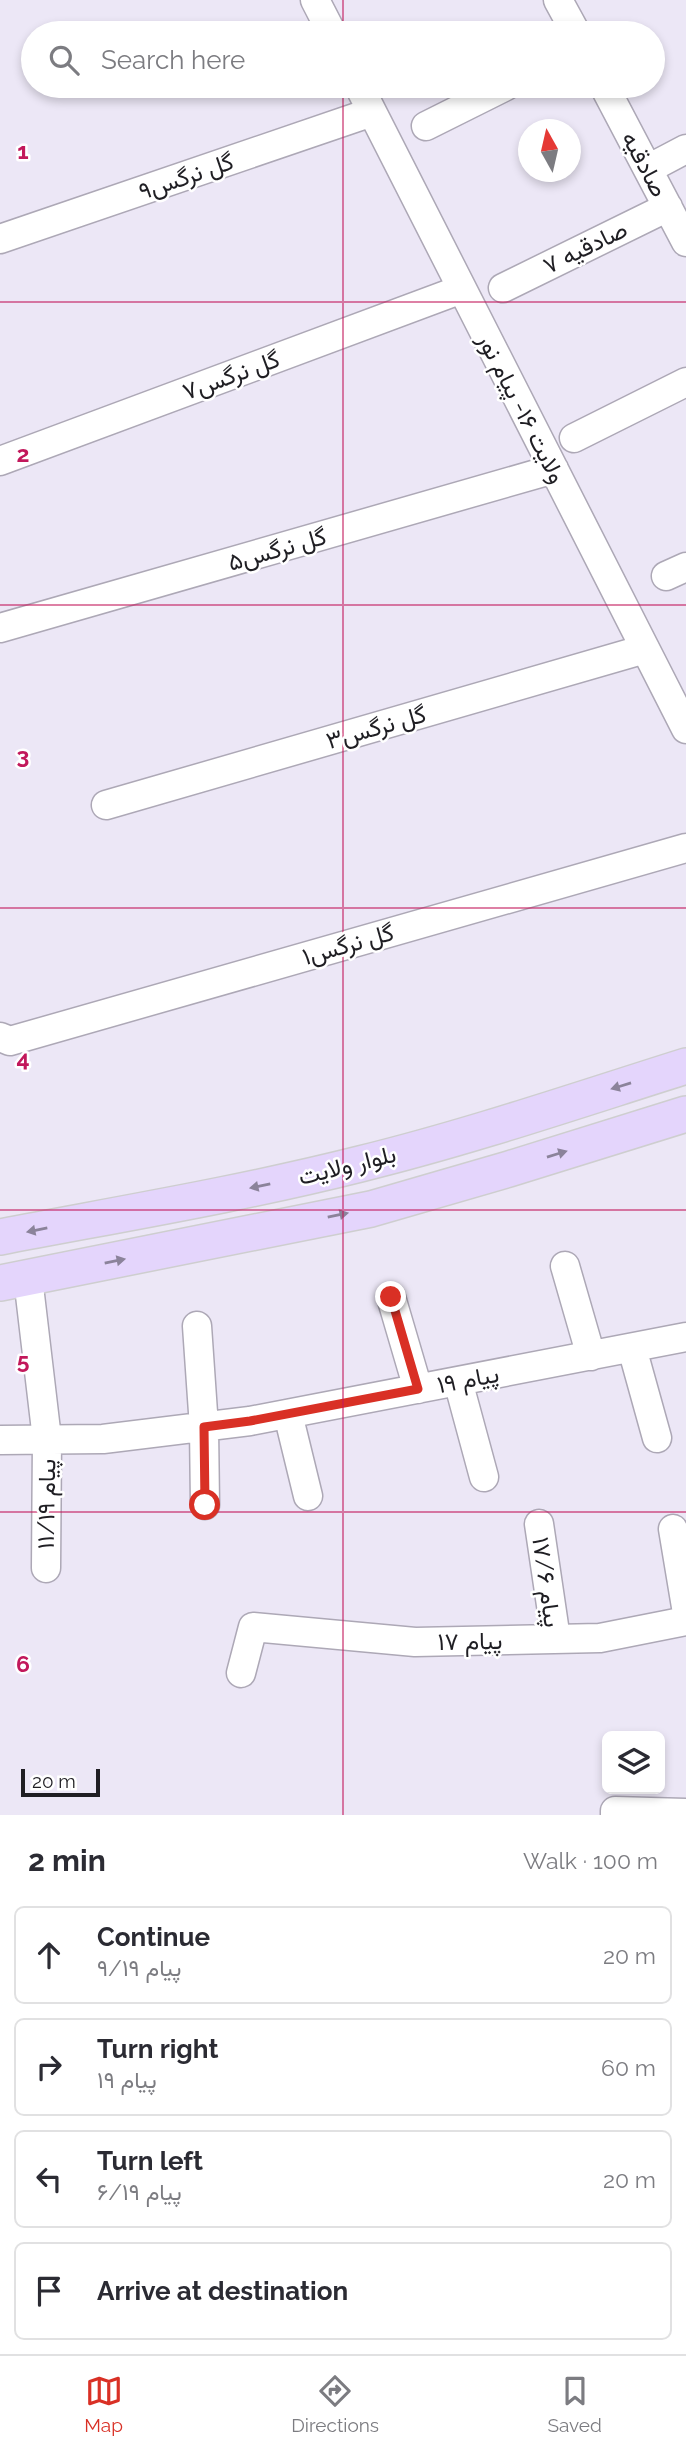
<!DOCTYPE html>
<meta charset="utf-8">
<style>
body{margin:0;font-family:Raleway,Vazirmatn,sans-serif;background:#f2f2f3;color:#2b2b33}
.controls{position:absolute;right:21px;bottom:21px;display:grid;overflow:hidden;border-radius:10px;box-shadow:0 4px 10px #0003}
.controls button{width:63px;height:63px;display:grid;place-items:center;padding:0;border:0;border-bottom:2px solid #e1e1e2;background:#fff;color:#2b2b33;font:35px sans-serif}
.compass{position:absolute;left:518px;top:119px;width:63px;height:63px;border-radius:50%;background:#fff;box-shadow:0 4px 10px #0003;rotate:352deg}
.scale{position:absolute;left:21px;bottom:18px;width:79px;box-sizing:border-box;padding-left:7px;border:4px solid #1f1e23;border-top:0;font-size:19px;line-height:24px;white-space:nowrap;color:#1f1e23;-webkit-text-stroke:5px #fff;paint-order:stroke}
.stop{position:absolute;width:21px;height:21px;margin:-16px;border:5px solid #d93025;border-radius:50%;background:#fff}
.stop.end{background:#d93025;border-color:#fff;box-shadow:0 2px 7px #0008}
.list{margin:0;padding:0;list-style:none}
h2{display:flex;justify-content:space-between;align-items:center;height:91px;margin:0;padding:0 28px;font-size:30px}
h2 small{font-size:23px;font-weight:400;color:#7c7c81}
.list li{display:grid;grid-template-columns:46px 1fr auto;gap:21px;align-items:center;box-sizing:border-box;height:98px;margin:0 14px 14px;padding:0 14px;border:2px solid #e1e1e2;border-radius:10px}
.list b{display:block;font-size:26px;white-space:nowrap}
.list p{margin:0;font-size:23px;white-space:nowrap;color:#7c7c81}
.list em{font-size:23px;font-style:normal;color:#7c7c81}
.icon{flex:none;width:38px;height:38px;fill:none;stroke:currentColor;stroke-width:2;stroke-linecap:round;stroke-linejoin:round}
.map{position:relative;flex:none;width:686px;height:1815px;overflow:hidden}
.search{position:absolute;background:#fff;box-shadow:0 4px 10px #0003;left:21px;right:21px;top:21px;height:77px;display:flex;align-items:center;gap:18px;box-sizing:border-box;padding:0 24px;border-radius:38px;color:#7c7c81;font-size:26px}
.sheet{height:539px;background:#fff}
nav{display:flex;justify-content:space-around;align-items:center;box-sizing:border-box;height:98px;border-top:2px solid #e1e1e2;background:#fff;font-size:19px;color:#7c7c81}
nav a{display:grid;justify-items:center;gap:4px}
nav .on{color:#d93025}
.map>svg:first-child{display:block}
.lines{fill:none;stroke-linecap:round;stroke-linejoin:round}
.minor-casing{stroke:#ada8b6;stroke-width:31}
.major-casing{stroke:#cececf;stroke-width:38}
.minor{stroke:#fff;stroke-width:28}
.major{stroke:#e4d5fc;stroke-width:35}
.oneway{fill:#8b839a}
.route{stroke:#d93025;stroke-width:9}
.grid{fill:none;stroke:#c2185b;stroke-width:2;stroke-opacity:0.55}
.labels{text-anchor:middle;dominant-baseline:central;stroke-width:5;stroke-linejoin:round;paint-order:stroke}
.street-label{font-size:24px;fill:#1f1e23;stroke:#fff}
.grid-label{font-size:23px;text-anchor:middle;font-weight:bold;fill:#c2185b;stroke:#fff;stroke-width:5;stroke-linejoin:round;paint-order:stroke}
</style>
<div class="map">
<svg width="686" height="1815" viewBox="0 0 686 1815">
<rect width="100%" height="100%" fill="#ece7f6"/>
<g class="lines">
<g class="minor-casing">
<path id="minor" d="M315,0l17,33
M558,0l18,33
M359,86l327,643
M604,86l82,156
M426,126l80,-40
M648,169l38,-20
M0,239l372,-127
M503,288l165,-81
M574,438l112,-56
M0,461l462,-172
M666,576l20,-9
M0,628l554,-159
M106,805l539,-156
M0,1037l10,4 676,-193
M565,1266l26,90
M28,1278l19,161 -1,129
M391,1297l27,92
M197,1326l7,101 1,78
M632,1348l25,90
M458,1381l26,96
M288,1414l20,82
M0,1440l103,-1 147,-18 436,-84
M539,1524l17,115
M673,1529l13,78
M241,1673l12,-46 162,15 185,-4 86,-17
M615,1815v-4l71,2"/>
</g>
<g class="major-casing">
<path id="major" d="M0,1237c120,-23 241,-43 360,-73 110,-27 218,-64 326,-98
M0,1283l371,-74 138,-40 177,-55"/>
</g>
<use href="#minor" class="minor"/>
<use href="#major" class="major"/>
</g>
<defs><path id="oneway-solid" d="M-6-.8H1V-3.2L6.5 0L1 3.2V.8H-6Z" transform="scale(1.75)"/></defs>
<g class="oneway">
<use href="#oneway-solid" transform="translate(621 1086) rotate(163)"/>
<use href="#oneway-solid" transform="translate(557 1154) rotate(-17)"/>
<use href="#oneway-solid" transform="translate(260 1186) rotate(168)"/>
<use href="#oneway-solid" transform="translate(338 1215) rotate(-12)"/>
<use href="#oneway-solid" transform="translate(37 1230) rotate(169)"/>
<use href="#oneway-solid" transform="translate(115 1261) rotate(-11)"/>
</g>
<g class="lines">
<path class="route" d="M205,1505l-1,-78 46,-6 168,-32 -27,-92"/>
</g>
<path class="grid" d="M343,0v33M343,86v1729M0,302h686M0,605h686M0,908h686M0,1210h686M0,1512h686"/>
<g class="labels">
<g class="street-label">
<text transform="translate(645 164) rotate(62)">صادقیه</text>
<text transform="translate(186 176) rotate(-19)">گل نرگس۹</text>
<text transform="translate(585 247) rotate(-26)">صادقیه ۷</text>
<text transform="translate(231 375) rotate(-20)">گل نرگس۷</text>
<text transform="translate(522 408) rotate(63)">ولایت ۱۶- پیام نور</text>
<text transform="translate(277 549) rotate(-16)">گل نرگس۵</text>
<text transform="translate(376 727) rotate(-16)">گل نرگس۳</text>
<text transform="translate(348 944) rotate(-16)">گل نرگس۱</text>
<text transform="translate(347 1165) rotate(-14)">بلوار ولایت</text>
<text transform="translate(468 1379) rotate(-11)">پیام ۱۹</text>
<text transform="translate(46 1504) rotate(-89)">پیام ۱۱/۱۹</text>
<text transform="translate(547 1582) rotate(82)">پیام ۱۷/۶</text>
<text transform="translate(470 1641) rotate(-1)">پیام ۱۷</text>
</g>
</g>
<g class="grid-label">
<text x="23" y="159">1</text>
<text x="23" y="462">2</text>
<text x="23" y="764">3</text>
<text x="23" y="1067">4</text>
<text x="23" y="1369">5</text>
<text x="23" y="1672">6</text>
</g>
</svg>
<div class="controls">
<button><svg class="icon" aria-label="layers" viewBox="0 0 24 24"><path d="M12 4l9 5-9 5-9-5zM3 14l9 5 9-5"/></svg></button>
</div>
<svg class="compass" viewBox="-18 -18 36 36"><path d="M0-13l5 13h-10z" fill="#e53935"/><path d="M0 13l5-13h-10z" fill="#7c7c81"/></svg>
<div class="scale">20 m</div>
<div class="stop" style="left:205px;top:1505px"></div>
<div class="stop end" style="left:391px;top:1297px"></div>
<div class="search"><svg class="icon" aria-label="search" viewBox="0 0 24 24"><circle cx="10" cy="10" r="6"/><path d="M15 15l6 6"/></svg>Search here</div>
</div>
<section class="sheet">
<h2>2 min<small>Walk · 100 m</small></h2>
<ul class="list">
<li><svg class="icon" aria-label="ahead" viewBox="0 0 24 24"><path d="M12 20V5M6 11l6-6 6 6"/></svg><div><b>Continue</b><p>پیام ۹/۱۹</p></div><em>20 m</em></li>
<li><svg class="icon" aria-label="right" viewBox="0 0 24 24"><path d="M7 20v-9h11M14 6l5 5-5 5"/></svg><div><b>Turn right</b><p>پیام ۱۹</p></div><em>60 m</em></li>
<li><svg class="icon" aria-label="left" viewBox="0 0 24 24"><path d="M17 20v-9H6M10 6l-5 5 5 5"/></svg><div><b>Turn left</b><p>پیام ۶/۱۹</p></div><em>20 m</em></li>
<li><svg class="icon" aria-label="arrive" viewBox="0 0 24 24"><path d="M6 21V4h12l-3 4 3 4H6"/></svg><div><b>Arrive at destination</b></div></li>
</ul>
</section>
<nav>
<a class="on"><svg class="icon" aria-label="map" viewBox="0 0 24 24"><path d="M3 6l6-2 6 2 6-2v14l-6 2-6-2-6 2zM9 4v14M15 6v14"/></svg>Map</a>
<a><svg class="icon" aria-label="directions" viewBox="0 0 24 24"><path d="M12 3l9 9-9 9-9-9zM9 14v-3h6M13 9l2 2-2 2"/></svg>Directions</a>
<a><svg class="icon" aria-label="saved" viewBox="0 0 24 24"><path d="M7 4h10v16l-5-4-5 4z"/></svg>Saved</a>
</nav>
